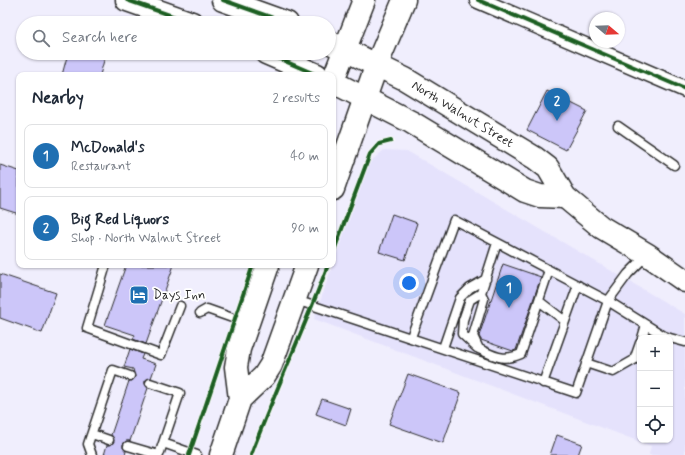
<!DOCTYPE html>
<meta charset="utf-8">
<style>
body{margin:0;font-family:Mynerve,sans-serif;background:#f6f6f7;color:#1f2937}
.controls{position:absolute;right:12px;bottom:12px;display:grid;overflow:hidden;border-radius:8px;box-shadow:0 1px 3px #0004}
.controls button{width:36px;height:36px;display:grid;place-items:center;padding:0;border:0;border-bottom:1px solid #e0e1e3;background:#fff;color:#1f2937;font:20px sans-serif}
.compass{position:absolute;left:589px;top:12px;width:36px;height:36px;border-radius:50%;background:#fff;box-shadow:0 1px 3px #0004;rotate:109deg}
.you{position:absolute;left:409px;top:283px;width:14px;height:14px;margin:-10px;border:3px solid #fff;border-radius:50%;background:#1a73e8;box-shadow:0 0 0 6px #1a73e833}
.badge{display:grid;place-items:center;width:26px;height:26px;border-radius:50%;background:#1f6fb2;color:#fff;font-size:13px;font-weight:700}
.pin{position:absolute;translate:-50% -33px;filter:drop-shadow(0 1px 2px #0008)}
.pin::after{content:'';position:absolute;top:21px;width:14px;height:12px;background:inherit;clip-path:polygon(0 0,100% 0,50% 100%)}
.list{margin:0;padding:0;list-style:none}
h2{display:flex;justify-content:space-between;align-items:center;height:52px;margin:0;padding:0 16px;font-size:17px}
h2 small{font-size:13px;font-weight:400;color:#747a83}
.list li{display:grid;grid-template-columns:26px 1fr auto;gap:12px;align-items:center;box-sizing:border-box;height:64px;margin:0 8px 8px;padding:0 8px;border:1px solid #e0e1e3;border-radius:8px}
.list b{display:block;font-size:15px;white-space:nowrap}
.list p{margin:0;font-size:13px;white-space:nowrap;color:#747a83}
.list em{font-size:13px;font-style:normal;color:#747a83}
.icon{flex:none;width:22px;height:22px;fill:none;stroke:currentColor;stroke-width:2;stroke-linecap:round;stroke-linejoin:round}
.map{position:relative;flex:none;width:685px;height:455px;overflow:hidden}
.search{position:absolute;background:#fff;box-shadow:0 1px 3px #0004;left:16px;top:16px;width:320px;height:44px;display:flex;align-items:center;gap:10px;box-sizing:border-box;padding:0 14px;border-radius:22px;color:#747a83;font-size:15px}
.panel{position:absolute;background:#fff;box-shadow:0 1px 3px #0004;left:16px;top:72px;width:320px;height:196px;border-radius:8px}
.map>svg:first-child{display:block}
.built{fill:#e5e2fc;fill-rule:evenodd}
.building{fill:#ccc6f9;stroke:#2b2b2b}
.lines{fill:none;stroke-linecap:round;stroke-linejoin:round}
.service-casing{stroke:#2b2b2b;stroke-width:11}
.minor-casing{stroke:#2b2b2b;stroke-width:19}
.primary-casing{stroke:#2b2b2b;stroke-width:25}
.trunk-casing{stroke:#2b2b2b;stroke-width:25}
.service{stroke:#fff;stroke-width:8}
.minor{stroke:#fff;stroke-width:16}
.primary{stroke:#fff;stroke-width:22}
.trunk{stroke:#fff;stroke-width:22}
.cycleway-casing{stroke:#fff;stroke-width:6}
.cycleway{stroke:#1b5e20;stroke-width:4}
.labels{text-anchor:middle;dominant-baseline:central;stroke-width:3.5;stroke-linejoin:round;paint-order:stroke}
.street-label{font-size:13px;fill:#2b2b2b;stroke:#fff}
.poi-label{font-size:13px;fill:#2b2b2b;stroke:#fff;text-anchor:start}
</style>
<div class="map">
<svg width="685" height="455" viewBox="0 0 685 455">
<rect width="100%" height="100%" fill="#f0eefd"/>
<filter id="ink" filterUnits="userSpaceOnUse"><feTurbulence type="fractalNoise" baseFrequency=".025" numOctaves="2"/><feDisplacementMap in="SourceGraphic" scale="8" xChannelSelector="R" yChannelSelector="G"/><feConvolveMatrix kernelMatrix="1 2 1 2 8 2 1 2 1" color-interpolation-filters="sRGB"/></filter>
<g filter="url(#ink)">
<path class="built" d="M384,150l23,1 278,163v141h-36l2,-9 -337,-127 54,-155zM640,338h30v102h-30z"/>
<path class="building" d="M68,53h38l-6,22h-38z
M547,91l40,20 -21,39 -39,-20z
M0,165l19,6v43l-19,-6z
M392,214l25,9 -12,37 -26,-8z
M503,264l38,13 -25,73 -3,1 -32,-11 -2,-4z
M126,265h48l-28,79 -13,-5 2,-4 -30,-10z
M0,274l56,19 -14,40 -42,-15z
M130,349l13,5 -2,5 15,5 -5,14 -6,3v3l3,4 -18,53h-4l-3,3v4l3,3 -1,4h-21l3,-10 5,-1 2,-3 -3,-6 18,-54 4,-1 2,-3 -2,-8 -9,-2z
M408,374l53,19 -18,50 -54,-19z
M322,399l29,10 -5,16 -30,-11z
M557,435l25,9 -4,11h-28z"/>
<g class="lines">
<g class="service-casing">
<path id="service" d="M618,126l56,39
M497,243l-16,50 3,6 -11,37 6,13c16,7 24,13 42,5l28,-84
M106,265l-19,63 74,27 19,-49
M296,300l280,93 32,-92 20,-27 19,-19
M539,301l26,20
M200,313l7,-4 31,11 6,7
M411,337l43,-117 154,81 56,35 6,2
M642,338l4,-13
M670,338l15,4
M443,348l17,-50 10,-10 16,-9
M477,348l-15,-14 1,-14 7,-20 11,-7
M586,363l27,9 21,-12 6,-17
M150,383l30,10 -17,50
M543,383l35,-98
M92,434l17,6
M128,446l31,9
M92,455l-4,-11 25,-74 17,6
M159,455l4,-12 34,12"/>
</g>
<g class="minor-casing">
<path id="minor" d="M478,0l207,89"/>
</g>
<g class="primary-casing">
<g id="primary">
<path d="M127,0l65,23"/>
<path d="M223,0l64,23"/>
<path id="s1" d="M329,42l76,37 130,79 13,10 17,29 36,30 47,28 37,26"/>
<path d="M266,53l51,22"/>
<path d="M333,82l78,40 114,69 15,5 25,1"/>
</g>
</g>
<g class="trunk-casing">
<path id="trunk" d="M333,80l31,-80
M333,189l44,-125 27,-64
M240,399l24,-23 7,-11 36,-100
M221,455l19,-56 -4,-32 3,-18 29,-84"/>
</g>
<use href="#service" class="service"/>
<use href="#minor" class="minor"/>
<use href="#primary" class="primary"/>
<use href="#trunk" class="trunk"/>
<g class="cycleway-casing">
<path id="cycleway" d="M127,0l65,23
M223,0l64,23
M478,0l207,89
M266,53l51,22
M333,253l37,-99 9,-10 12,-3
M189,455l64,-190
M251,455c24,-64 53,-126 77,-190"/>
</g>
<use href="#cycleway" class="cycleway"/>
</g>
</g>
<defs>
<g id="hotel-square" transform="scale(1)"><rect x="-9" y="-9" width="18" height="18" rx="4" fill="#1f6fb2" stroke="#fff"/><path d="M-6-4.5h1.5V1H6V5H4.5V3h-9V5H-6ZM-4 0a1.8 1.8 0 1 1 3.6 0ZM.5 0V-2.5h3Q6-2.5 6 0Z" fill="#fff"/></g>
</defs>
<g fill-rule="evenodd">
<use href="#hotel-square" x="139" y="295"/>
</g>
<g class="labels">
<g class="street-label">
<text stroke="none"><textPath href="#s1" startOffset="152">North Walnut Street</textPath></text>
</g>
<g class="poi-label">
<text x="153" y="295">Days Inn</text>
</g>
</g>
</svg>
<div class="controls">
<button>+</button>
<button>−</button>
<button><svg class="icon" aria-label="locate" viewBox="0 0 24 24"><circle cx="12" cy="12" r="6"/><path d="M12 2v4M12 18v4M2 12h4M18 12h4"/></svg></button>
</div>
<svg class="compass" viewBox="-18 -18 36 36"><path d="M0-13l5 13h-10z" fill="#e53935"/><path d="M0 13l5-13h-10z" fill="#747a83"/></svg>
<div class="you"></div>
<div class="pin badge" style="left:509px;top:308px">1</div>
<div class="pin badge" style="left:557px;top:121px">2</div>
<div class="search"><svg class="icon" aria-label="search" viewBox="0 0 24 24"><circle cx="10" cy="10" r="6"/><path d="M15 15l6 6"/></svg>Search here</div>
<section class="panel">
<h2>Nearby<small>2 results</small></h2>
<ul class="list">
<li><span class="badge">1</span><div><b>McDonald's</b><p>Restaurant</p></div><em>40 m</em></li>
<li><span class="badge">2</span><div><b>Big Red Liquors</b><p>Shop · North Walnut Street</p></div><em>90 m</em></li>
</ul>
</section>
</div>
